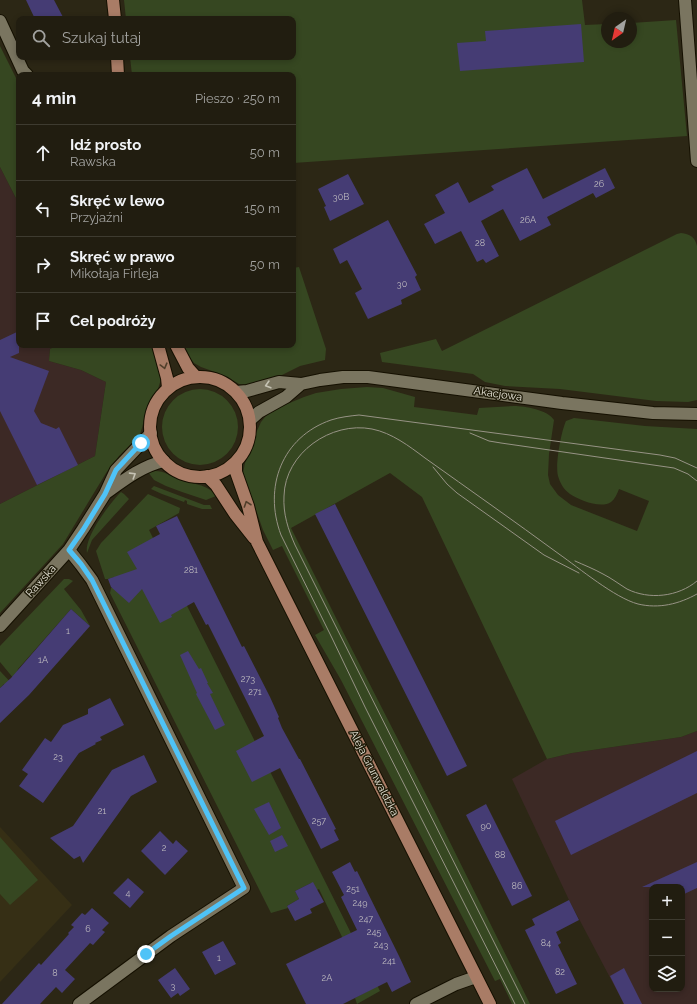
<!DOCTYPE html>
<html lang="pl">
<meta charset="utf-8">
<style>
body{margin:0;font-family:Raleway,sans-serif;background:#2d2a1e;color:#f1f3f6}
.controls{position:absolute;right:12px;bottom:12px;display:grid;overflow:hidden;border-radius:8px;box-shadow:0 2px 6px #0003}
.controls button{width:36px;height:36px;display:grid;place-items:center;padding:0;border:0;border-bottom:1px solid #3e3b30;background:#211d10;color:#f1f3f6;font:20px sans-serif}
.compass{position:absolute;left:601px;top:12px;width:36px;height:36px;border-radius:50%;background:#211d10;box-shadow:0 2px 6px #0003;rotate:214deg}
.stop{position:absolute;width:12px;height:12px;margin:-9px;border:3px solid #4fc3f7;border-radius:50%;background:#fff}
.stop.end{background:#4fc3f7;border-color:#fff;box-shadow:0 1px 4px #0008}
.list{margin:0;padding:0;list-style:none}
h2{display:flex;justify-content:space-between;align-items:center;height:52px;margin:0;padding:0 16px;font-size:17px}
h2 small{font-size:13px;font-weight:400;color:#a2a29f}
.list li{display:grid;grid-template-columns:26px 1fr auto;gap:12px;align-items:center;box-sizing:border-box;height:56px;padding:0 16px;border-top:1px solid #3e3b30}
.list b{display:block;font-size:15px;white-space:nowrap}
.list p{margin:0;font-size:13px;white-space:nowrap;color:#a2a29f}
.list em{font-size:13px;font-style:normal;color:#a2a29f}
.icon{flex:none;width:22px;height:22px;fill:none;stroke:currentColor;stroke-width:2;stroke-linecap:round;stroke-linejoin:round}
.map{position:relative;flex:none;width:697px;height:1004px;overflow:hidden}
.search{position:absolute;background:#211d10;box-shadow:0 2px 6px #0003;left:16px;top:16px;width:280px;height:44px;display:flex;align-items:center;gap:10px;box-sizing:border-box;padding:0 14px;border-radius:8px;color:#a2a29f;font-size:15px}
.panel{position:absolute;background:#211d10;box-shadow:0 2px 6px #0003;left:16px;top:72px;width:280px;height:276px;border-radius:8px}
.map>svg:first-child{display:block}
.industrial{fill:#3c2925;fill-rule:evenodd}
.built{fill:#362f15}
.green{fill:#364721}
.building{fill:#453c74}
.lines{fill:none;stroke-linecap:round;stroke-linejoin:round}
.minor-casing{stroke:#151001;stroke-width:14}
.major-casing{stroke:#151001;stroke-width:14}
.minor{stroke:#7a7560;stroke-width:12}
.major{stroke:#a97c66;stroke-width:12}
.tram{stroke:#979385;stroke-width:1}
.oneway{stroke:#513f2b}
.oneway2{stroke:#c6c3b4}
.route{stroke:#4fc3f7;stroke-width:5}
.labels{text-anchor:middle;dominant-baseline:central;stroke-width:3;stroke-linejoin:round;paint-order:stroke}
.number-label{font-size:9px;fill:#bebabf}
.street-label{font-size:11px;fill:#e7e4d8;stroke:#221e0b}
</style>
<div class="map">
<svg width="697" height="1004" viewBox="0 0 697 1004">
<rect width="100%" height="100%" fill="#2c2715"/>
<path class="industrial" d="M0,167l19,37v141h39l-8,4 -1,12 32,9 25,12 -11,74 -95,48z
M697,731v273h-73l-55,-104 -57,-121 35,-20 25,-6 109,-16zM652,887h30v102h-30z"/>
<path class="built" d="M0,827l72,78 -72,77z"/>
<path class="green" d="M124,0h458l3,25 22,-1v18h24v-19l45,-3 11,116 -394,27v-88h-161l-2,-18h163v-38h-167z
M0,46l19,38v120l-19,-37z
M681,233c9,1 14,4 16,13v154l-9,2 -32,-1 -96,-12 -55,-3 -20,-4 -12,-8 -91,-12 -2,-9 56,-14 6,12 235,-117z
M299,267l27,82 -1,11 -25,6 -24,12 -29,7 -8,-1 -13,-8 -25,-9 -7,-4 -5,-6 -6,-12h110v-77z
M58,345h94l8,25 1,9 -3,10 -9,13 -3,9 -4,17 -2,6 -5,6 -16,16 -13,17 -43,71 -63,69v-109l95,-48 11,-74 -25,-12 -32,-9 1,-12z
M367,387l16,1 32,9 -1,10 63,8 2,-7 35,-2c11,0 34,4 40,14l-5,34 -1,21 2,9 8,11 13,10 66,26 12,-30 -30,-12c-2,5 -4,10 -8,13 -10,7 -32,-2 -41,-8 -6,-4 -10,-11 -12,-18 -3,-11 3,-44 8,-55l8,-3 71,8 52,3v302l-16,6 -109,16 -25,6 -125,-262 -32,-24 -99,55 48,96 95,186 96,194h-18l-12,-25 -5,2 -154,-301 -26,-45 9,-5 -42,-84 -9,4 -10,-20 -20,-57 2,-10 8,-18 3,-12 5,-11 4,-5 10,-8 29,-12 12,-4 25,-4z
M162 427a38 38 0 1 1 76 0a38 38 0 1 1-76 0Z
M155,471c10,0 15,5 24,8 13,6 28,4 37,17l-10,4 -24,-8 -16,-6 -12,-6 -6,-8z
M154,486l50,19h6l2,4h-10l-15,-5v-3l-2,-1 -1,2 -22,-8 -11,-5z
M121,492l3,2 5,5 -37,41 -5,13c-3,-16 23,-50 34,-61z
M148,494l32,14 -1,5 -30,17 231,461 -23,13 -2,-6 13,-7 -49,-102 -4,2 -4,-8 -16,8 4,8 -12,7 1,2 -17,5 -161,-320 1,-5 7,-2 -4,-9 -6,2h-3l-9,-28 5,-8z
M64,579h5l4,2 -9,8 17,21 9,16 -19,-17 -53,60 -4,10 -14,-17v-16z
M0,671l15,16 -4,3 -7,-6 -4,4z
M0,837l38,43 -28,25 -10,-11z"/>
<path class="building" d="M26,0h28l10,19h-29z
M581,24l3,38 -124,9 -3,-28 29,-2 -1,-10z
M527,168l16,31 62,-31 10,20 -19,10 -3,-5 -46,24 4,8 -31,16 -17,-32 -22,12 18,35 -13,7 -3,-4 -6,3 -16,-31 -26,13 -11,-20 21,-11 -10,-18 23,-13 11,21 25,-13 -3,-4z
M348,174l16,30 -34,17 -6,-14 2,-1 -8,-17z
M388,220l29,55 -2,2 6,13 -20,10 1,4 -34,15 -13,-26 7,-4 -15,-29 -7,4 -7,-15z
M19,331v22l-9,4 39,14 -15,40 7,12 15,6 3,-2 19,38 -41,20 -37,-74v-71z
M335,504l132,262 -20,10 -132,-262z
M177,516l65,131 2,-1 26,51 9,20 -1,1 4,10 17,31h1l36,70 -2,1 5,10 -18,9 -41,-81 -28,14 -16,-31 28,-15 -56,-112 -2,1 -12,-23 -23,13 1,2 -12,6 -18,-34 -13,14 -18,-16 -3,-8 29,-10 -10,-17 33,-18 -4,-8z
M71,609l19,17 -61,69 -29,28v-35l11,-10z
M188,651l11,18 2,-1 7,15h-1l6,10 -3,1 15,31 -10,5 -19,-36 1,-1 -17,-38z
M110,698l14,27 -24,12 2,3 -7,3 1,1 -17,9 -36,50 -24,-17 9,-12 -6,-4 23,-32 6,4 12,-17 25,-11v-5z
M697,751v42l-126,62 -16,-34z
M144,755l13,27 -26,14 -48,67 -3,-7 -6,3 -24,-21 23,-12 39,-56z
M269,802l12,26 -12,7 -15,-26z
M486,804l46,92 -20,10 -46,-91z
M160,831l13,13 3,-4 12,11 -23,24 -24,-24z
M282,835l6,11 -13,6 -5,-11z
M350,862l5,10 2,-1 42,85 12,26 -19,10 -5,-10 -44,22h-37l-20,-40 71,-34 -16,-33 3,-2 -12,-23z
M697,862v26l-15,7v-8h-40z
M128,878l16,14 -14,16 -17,-15z
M313,882l11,20 -14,7 2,4 -17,8 -8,-15 12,-7 -4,-8z
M569,900l10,20 -23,12 5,11 -3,2 19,39 -21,10 -31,-64 10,-5 -3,-6z
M92,908l17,15 -7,7 3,2 -12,13 -3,-2 -25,27 10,9 -13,14 -6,-6 -16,17h-38l37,-41 2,2 28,-31 -1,-1 6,-6 -3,-2 11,-12 3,2z
M223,941l13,23 -21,11 -13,-23z
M175,968l15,21 -10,7 -2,-3 -7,5 -13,-18z
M624,968l18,36h-18l-14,-28z"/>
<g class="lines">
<g class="minor-casing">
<path id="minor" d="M685,0l12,161
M0,21l23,50 4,4
M236,392l11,-1 32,-9 22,2 19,-4 23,-3h25l194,26 91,10 44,1
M250,420l9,-8 27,-15 15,-13
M106,493c18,-13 36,-27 58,-32
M69,550l12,15 11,15 152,308 -73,48 -92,68
M0,626l69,-76 14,-21 22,-35 11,-24 35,-37
M416,1004l40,-20 20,-7"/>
</g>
<g class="major-casing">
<path id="major" d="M113,0l2,19
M117,57l1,18
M158,345l9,33 1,10
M176,345l12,23 8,9
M150 427a50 50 0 1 1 100 0a50 50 0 1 1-100 0Z
M236,462v10l12,34 9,36 233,462
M207,476l9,9 19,29 19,24"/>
</g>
<use href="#minor" class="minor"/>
<use href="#major" class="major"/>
<path class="tram" d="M470,433l19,8 12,2 173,25 14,6 9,7
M433,467l14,17 10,9 87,62 35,18
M575,561c9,4 19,8 28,13 8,4 16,10 24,15 22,11 51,8 70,-8
M515,1004l-150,-297 -33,-69 -51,-103c-18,-48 1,-98 50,-115 9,-3 19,-4 28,-5l301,40 15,3 22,10
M525,1004l-230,-459c-7,-16 -12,-31 -11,-49 1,-43 47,-75 88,-67 20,4 37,17 53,29 45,32 89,63 134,96 20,14 56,44 79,50 21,5 41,0 59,-10"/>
</g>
<defs><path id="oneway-chevron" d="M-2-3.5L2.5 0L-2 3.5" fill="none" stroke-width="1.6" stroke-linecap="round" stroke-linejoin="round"/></defs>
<g class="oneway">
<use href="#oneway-chevron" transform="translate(164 366) rotate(75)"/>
<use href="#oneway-chevron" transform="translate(247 504) rotate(-109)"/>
</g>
<g class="oneway2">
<use href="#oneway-chevron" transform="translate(268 385) rotate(164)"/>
<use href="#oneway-chevron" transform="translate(133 475) rotate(-32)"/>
</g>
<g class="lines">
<path class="route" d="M141,443l-25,27 -11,24 -22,36 -14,20 12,14 11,16 152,308 -73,48 -25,18"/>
</g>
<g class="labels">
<g class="number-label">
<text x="599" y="184">26</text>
<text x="341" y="197">30B</text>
<text x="528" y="220">26A</text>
<text x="480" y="243">28</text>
<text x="402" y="284">30</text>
<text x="191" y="570">281</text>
<text x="68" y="631">1</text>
<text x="43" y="660">1A</text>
<text x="248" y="679">273</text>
<text x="255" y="692">271</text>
<text x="58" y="757">23</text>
<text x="102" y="811">21</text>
<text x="319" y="821">257</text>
<text x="486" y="826">90</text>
<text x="164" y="848">2</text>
<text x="500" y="855">88</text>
<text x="517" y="886">86</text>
<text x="353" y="889">251</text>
<text x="128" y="893">4</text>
<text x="360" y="903">249</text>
<text x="366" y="919">247</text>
<text x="88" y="929">6</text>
<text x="374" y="932">245</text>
<text x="546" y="943">84</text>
<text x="381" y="945">243</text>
<text x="219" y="958">1</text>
<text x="389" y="961">241</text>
<text x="560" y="972">82</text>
<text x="55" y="973">8</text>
<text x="327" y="978">2A</text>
<text x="173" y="986">3</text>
</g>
<g class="street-label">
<text transform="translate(498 394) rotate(8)">Akacjowa</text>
<text transform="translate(41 581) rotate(-48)">Rawska</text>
<text transform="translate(374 773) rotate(63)">Aleja Grunwaldzka</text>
</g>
</g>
</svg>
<div class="controls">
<button>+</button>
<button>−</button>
<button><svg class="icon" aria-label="layers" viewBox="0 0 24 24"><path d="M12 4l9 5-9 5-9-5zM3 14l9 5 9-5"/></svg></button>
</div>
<svg class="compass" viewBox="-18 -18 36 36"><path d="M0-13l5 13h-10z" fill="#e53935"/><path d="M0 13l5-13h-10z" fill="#a2a29f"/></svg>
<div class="stop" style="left:141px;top:443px"></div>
<div class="stop end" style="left:146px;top:954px"></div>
<div class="search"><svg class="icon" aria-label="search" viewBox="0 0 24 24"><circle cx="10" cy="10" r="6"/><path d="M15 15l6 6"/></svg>Szukaj tutaj</div>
<section class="panel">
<h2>4 min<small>Pieszo · 250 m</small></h2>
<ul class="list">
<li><svg class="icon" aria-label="ahead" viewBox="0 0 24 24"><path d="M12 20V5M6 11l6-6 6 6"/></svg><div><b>Idź prosto</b><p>Rawska</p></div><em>50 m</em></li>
<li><svg class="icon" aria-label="left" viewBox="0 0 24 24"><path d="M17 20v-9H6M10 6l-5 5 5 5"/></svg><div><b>Skręć w lewo</b><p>Przyjaźni</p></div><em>150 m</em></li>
<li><svg class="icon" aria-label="right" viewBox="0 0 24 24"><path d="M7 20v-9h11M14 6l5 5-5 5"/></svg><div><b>Skręć w prawo</b><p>Mikołaja Firleja</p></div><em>50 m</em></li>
<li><svg class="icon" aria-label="arrive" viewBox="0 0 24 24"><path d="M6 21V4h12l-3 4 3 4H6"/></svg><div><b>Cel podróży</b></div></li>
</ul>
</section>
</div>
